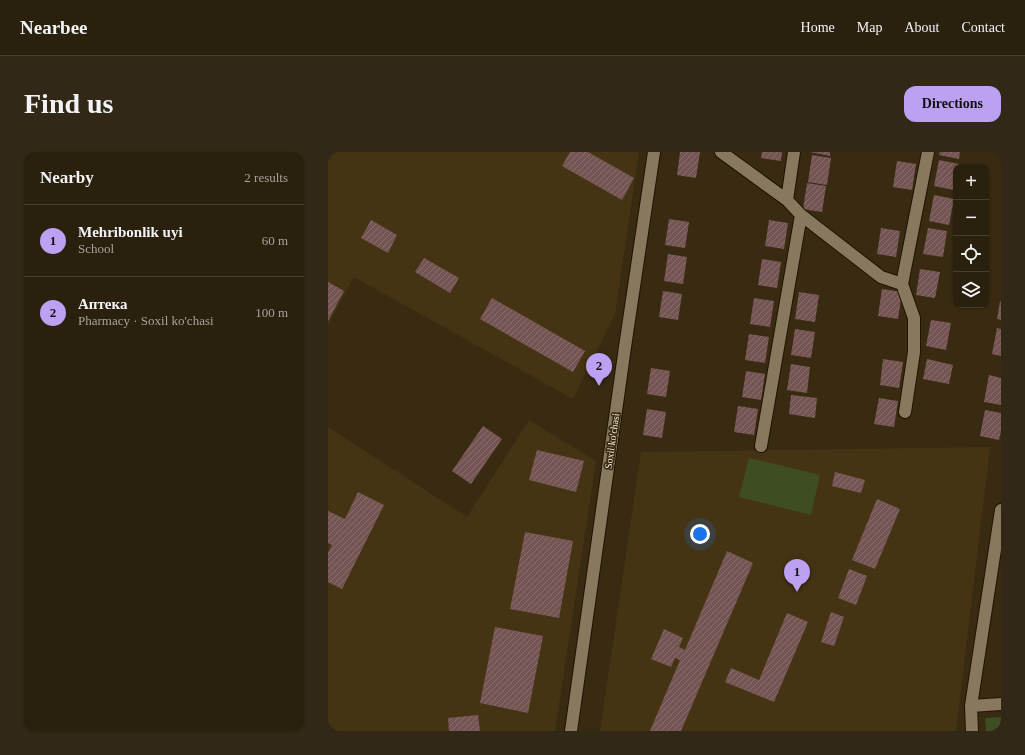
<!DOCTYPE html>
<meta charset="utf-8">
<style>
body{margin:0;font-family:"Times New Roman",serif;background:#322817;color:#f1f3f6}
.controls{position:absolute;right:12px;top:12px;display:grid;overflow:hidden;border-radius:8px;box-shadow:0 1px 3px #0004}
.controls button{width:36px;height:36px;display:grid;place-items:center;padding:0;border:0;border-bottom:1px solid #463e2e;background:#2a200e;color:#f1f3f6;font:20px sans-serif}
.you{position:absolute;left:372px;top:382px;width:14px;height:14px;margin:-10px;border:3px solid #fff;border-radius:50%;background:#1a73e8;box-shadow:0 0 0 6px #1a73e833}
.badge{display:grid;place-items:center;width:26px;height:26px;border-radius:50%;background:#bca0f2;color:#111;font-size:13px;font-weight:700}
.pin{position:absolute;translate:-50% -33px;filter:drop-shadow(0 1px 2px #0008)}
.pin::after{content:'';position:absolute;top:21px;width:14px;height:12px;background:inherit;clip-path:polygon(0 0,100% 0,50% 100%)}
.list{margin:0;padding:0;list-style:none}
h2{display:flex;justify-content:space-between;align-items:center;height:52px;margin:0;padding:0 16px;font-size:17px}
h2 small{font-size:13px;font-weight:400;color:#a5a39e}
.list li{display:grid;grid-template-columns:26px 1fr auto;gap:12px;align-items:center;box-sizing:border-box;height:72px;padding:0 16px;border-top:1px solid #463e2e}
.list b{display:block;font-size:15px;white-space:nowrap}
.list p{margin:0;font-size:13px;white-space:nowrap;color:#a5a39e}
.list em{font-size:13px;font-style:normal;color:#a5a39e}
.icon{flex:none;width:22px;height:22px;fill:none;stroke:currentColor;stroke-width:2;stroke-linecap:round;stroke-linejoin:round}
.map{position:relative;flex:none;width:673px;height:579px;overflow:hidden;border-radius:12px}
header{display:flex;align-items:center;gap:24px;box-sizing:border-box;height:56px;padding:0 20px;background:#2a200e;border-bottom:1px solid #463e2e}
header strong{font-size:19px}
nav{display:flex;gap:22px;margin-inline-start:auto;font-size:14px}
.intro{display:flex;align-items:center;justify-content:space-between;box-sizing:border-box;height:96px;padding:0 24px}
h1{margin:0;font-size:28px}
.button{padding:10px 18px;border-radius:12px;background:#bca0f2;color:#111;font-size:14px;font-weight:700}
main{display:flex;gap:24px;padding:0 24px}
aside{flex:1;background:#2a200e;border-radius:12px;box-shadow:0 1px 3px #0004}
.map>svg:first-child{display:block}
.built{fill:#453414}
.grass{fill:#3e4e22}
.building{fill:url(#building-hatch)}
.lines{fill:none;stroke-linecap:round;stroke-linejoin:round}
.minor-casing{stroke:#1f1300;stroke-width:14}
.minor{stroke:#88785e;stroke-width:12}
.labels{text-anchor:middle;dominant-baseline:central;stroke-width:3.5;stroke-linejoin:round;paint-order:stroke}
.street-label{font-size:10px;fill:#f7eee0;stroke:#382b12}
</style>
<header>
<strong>Nearbee</strong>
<nav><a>Home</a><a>Map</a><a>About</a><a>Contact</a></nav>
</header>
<div class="intro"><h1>Find us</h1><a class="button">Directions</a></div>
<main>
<aside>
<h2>Nearby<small>2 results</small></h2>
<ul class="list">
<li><span class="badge">1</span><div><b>Mehribonlik uyi</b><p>School</p></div><em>60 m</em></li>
<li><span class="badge">2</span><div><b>Аптека</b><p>Pharmacy · Soxil ko'chasi</p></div><em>100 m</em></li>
</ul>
</aside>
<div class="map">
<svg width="673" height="579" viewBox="0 0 673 579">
<defs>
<pattern id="building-hatch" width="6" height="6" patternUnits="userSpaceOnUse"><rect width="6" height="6" fill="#755553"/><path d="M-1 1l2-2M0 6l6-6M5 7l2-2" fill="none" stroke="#896e6b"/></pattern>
</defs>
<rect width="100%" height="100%" fill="#382b12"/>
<path class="built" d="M0,0h311l-24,162 -42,85 -219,-122 -26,48z
M201,268l67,41 -41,270h-227v-304l139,90z
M662,295l-34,284h-356l41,-279z"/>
<path class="grass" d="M421,306l71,17 -9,40 -72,-18z
M673,565v14h-15l-1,-13z"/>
<path class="building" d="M242,0h18l46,26 -12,22 -60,-34z
M352,0h20l-4,26 -19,-3z
M434,0h20l-1,9 -20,-3z
M482,0h20v4z
M612,0h20l-1,7 -20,-4z
M484,3l19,3 -4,27 -19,-3z
M611,8l20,4 -1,3h-2v12l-2,11 -20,-4z
M569,9l19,3 -4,26 -19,-3z
M479,31l19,3 -4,26 -19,-3z
M606,43l20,4 -5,26 -20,-4z
M341,67l20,3 -4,26 -20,-3z
M43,68l26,15 -9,18 -27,-15z
M441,68l19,3 -4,26 -19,-3z
M553,76l19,3 -4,26 -19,-3z
M600,76l19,3 -4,26 -20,-3z
M340,102l19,3 -4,27 -19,-3z
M96,106l35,20 -9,15 -35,-21z
M434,107l19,3 -4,26 -19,-3z
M592,117l20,3 -5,26 -19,-3z
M0,130l16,9 -16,30z
M554,137l20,3 -4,27 -20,-3z
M335,139l19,3 -4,26 -19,-3z
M471,140l20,3 -4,27 -20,-3z
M164,146l93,53 -12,21 -93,-53z
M426,146l20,3 -4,26 -20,-3z
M672,149l1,1v18l-4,-1z
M603,168l20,3 -5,27 -20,-4z
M669,176l4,1v27l-9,-2z
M467,177l20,3 -4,26 -20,-3z
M421,182l20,3 -4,26 -20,-3z
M555,207l20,3 -4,26 -19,-3z
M599,207l26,6 -4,19 -26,-5z
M463,212l19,3 -3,26 -20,-3z
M323,216l19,3 -4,26 -19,-3z
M418,219l19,3 -4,26 -19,-3z
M661,223l12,3v27l-17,-3z
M463,243l26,3 -2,20 -26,-4z
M551,246l19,3 -4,26 -20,-3z
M410,254l20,3 -4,26 -20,-3z
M319,257l19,3 -4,26 -19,-3z
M657,258l16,3v18l-2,9 -19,-4z
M155,274l19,13 -31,45 -19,-13z
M209,298l47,11 -8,31 -47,-12z
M507,320l30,8 -4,13 -29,-7z
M30,340l26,13 -42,84 -14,-7v-29l4,-8 -4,-2v-32l17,8z
M549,347l23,10 -25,60 -23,-9z
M197,380l48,9 -14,77 -49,-9z
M399,399l26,12 -72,168h-31l30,-71 -5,-2 -4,9 -20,-8 13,-30 19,9 -4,9 6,3z
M521,417l18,7 -11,29 -18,-7z
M503,460l13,5 -10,29 -13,-4z
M459,461l21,9 -34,80 -49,-20 6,-14 28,12z
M167,475l48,9 -15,77 -48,-10z
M150,563l2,16h-31l-1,-13z"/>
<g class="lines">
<g class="minor-casing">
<path id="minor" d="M393,0l66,48 14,15 80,62 21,7
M459,48l7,-48
M577,260l9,-60v-34l-12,-34 26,-132
M433,294l40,-231
M643,554l30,-2
M243,579l54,-384 29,-195
M644,579l-1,-25 30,-196"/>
</g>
<use href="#minor" class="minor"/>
</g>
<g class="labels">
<g class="street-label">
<text transform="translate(284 289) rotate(-82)">Soxil ko'chasi</text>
</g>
</g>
</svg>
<div class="controls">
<button>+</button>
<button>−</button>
<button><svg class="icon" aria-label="locate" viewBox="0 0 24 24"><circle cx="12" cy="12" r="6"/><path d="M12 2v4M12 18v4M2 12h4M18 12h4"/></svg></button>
<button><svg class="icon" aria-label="layers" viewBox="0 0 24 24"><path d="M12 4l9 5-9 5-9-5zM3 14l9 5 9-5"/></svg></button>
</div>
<div class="you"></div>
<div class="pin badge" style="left:469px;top:440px">1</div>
<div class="pin badge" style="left:271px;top:234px">2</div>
</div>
</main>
